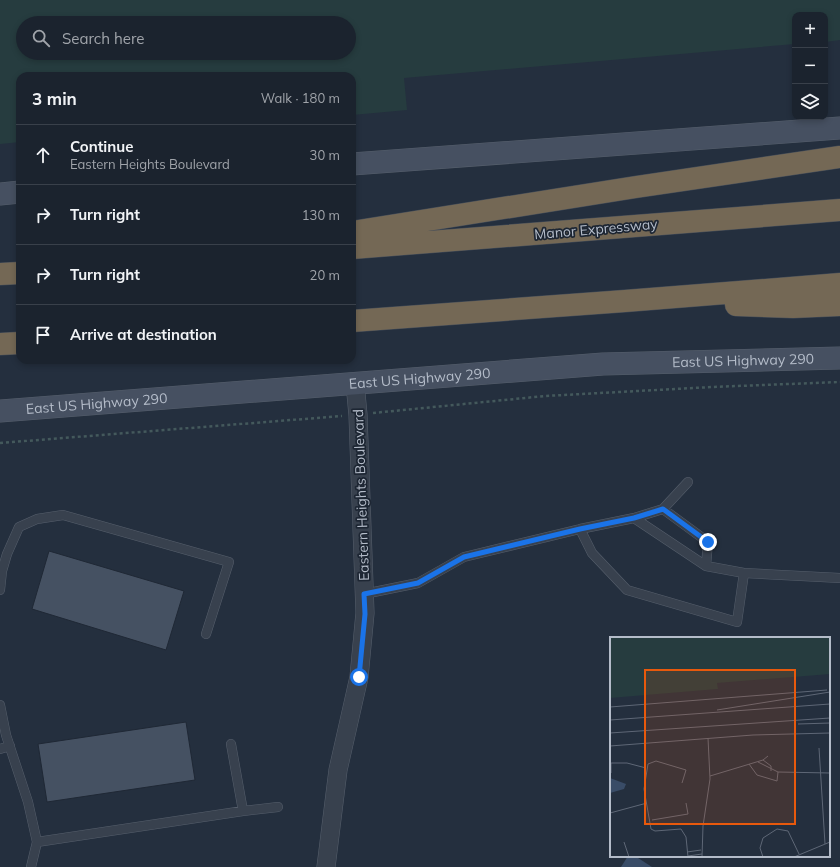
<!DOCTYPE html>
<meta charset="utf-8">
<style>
body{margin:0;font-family:Mulish,sans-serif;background:#242b36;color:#f1f3f6}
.controls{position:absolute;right:12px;top:12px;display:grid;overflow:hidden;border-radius:8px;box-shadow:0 2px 6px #0003}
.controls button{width:36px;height:36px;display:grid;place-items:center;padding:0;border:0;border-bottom:1px solid #39404a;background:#1b232e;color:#f1f3f6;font:20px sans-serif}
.stop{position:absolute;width:12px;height:12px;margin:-9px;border:3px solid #1a73e8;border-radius:50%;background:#fff}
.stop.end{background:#1a73e8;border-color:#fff;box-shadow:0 1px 4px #0008}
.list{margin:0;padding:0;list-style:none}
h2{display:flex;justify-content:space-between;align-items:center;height:52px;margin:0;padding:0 16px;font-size:17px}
h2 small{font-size:13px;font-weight:400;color:#a0a4aa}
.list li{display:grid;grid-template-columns:26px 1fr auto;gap:12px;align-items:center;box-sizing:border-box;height:60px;padding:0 16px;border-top:1px solid #39404a}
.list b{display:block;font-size:15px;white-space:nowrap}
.list p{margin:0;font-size:13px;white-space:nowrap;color:#a0a4aa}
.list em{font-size:13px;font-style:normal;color:#a0a4aa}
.icon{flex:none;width:22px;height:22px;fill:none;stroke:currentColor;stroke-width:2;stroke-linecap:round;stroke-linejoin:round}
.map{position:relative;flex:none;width:840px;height:867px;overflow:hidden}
.search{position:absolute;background:#1b232e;box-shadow:0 2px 6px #0003;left:16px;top:16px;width:340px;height:44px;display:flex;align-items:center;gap:10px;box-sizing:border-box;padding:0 14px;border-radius:22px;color:#a0a4aa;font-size:15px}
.panel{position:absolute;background:#1b232e;box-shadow:0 2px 6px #0003;left:16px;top:72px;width:340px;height:292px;border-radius:12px}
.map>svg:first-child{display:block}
.green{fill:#263c3f;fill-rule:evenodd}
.water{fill:#394c67}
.building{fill:#455162;stroke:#1f2835}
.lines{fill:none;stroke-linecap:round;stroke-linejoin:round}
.lane-casing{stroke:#565f6c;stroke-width:10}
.street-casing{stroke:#565f6c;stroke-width:19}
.secondary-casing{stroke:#565f6c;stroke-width:23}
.highway-casing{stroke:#434c59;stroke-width:23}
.path{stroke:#44595c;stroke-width:2.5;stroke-dasharray:3 3;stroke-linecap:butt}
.lane{stroke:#38414e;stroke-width:9}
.street{stroke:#38414e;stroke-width:18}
.secondary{stroke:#465061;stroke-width:22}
.highway{stroke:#746855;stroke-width:22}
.route{stroke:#1a73e8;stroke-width:5}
.labels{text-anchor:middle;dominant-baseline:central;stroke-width:3.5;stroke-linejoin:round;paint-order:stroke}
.street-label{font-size:14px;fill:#b4bcc9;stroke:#1d2633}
.inset-road{fill:none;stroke:#5e6776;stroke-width:1}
.view{fill:#e8590c;fill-opacity:0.15;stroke:#e8590c;stroke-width:2}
.inset-edge{fill:none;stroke:#b4bcc9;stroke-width:2}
</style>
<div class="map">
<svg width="840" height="867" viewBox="0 0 840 867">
<rect width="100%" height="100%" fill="#242f3e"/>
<path class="green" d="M0,0h840v40l-15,2v-27h-30v29l-391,34 3,32 -55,5v-39h-332v66l-20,2zM23,23h326v30h-326z"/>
<path class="water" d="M628,856h7l17,11h-31z"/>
<path class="building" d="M49,551l135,40 -18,59 -134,-41z
M186,722l9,58 -148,22 -9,-58z"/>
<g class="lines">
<g class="lane-casing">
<path id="lane" d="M663,509l45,33 -2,24
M634,518l72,48 38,7 96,5
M580,529l12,24 35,37 110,32 7,-49
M0,590l2,-19 5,-17 12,-27 18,-8 26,-4 166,47 -23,72
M364,594l54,-11 46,-26 116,-28 54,-11 29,-9 25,-27
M0,705l6,30 22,67 9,40 -6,25
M0,749l10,-3
M243,811l35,-4
M37,842l206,-31 -12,-67"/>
</g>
<g class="street-casing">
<path id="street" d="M326,867l12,-97 21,-93 6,-64 -7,-198 -3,-32"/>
</g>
<g class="secondary-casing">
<g id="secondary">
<path d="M352,164l488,-36"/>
<path d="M0,194l20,-2"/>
<path id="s1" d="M0,411l603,-47 237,-6"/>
</g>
</g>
<g class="highway-casing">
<path id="highway" d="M352,232l284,-45 204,-30
M352,248l488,-38
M0,274l20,-1
M736,305l57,2 47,-2
M352,321l273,-20 215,-17
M0,344l20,-1"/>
</g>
<path class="path" d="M373,413l172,-17 167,-9 128,-5
M0,443l342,-27"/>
<use href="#lane" class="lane"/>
<use href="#street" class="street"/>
<use href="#secondary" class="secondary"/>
<use href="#highway" class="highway"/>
</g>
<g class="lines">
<path class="route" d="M359,677l6,-63 -1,-20 54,-11 46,-26 116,-28 54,-11 29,-9 45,33"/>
</g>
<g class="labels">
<g class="street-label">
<text transform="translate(596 229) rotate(-5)">Manor Expressway</text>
<text stroke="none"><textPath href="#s1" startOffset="745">East US Highway 290</textPath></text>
<text stroke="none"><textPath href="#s1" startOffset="421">East US Highway 290</textPath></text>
<text stroke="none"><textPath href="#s1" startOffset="97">East US Highway 290</textPath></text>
<text transform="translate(361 495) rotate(-92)">Eastern Heights Boulevard</text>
</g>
</g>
<g transform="translate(610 637)">
<rect width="220" height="220" fill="#242f3e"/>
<path d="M0,0h220v37l-113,9 1,6 -108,9z" fill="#263c3f"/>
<path d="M0,141l16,6 -2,5 -14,4z" fill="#394c67"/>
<path class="inset-road" d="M0,70l217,-17M107,73l113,-18M0,83l220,-16M188,87l32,-1M0,96l220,-15M0,109l143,-11 77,-2M209,111l6,96M153,123l8,6v5M148,125l20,10 52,1M139,127l8,11 20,6 1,-9M1,136v-10h16l19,5M100,139l53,-16 5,-4M72,146l4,-13 -30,-9 -8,3 -4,25 7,40 4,2 26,-2 5,8 2,20M0,176l37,-10M42,183l36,-6 -2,-11M14,205l5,15M77,215l14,-2M78,219l14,-2M92,220l1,-31 7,-47 -2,-41M153,220l-3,-9 3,-10 14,-9 11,2 11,23M184,220l36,-15"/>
<path class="view" d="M35,33h150v154h-150z"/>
<rect width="220" height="220" class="inset-edge"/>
</g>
</svg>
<div class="controls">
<button>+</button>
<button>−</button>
<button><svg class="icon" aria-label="layers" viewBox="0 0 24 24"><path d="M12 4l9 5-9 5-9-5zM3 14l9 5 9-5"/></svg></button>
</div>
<div class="stop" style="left:359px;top:677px"></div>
<div class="stop end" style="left:708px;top:542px"></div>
<div class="search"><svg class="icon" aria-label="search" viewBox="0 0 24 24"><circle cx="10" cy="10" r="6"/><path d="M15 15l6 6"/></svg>Search here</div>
<section class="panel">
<h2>3 min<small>Walk · 180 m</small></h2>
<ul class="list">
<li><svg class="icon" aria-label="ahead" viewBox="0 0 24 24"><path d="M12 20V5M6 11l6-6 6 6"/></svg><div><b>Continue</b><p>Eastern Heights Boulevard</p></div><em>30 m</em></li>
<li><svg class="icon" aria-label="right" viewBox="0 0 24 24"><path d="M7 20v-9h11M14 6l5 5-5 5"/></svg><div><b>Turn right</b></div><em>130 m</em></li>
<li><svg class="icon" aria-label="right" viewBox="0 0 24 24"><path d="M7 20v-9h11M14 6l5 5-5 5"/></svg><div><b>Turn right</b></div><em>20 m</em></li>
<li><svg class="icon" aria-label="arrive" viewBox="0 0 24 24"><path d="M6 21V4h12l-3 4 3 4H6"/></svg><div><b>Arrive at destination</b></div></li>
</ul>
</section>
</div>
